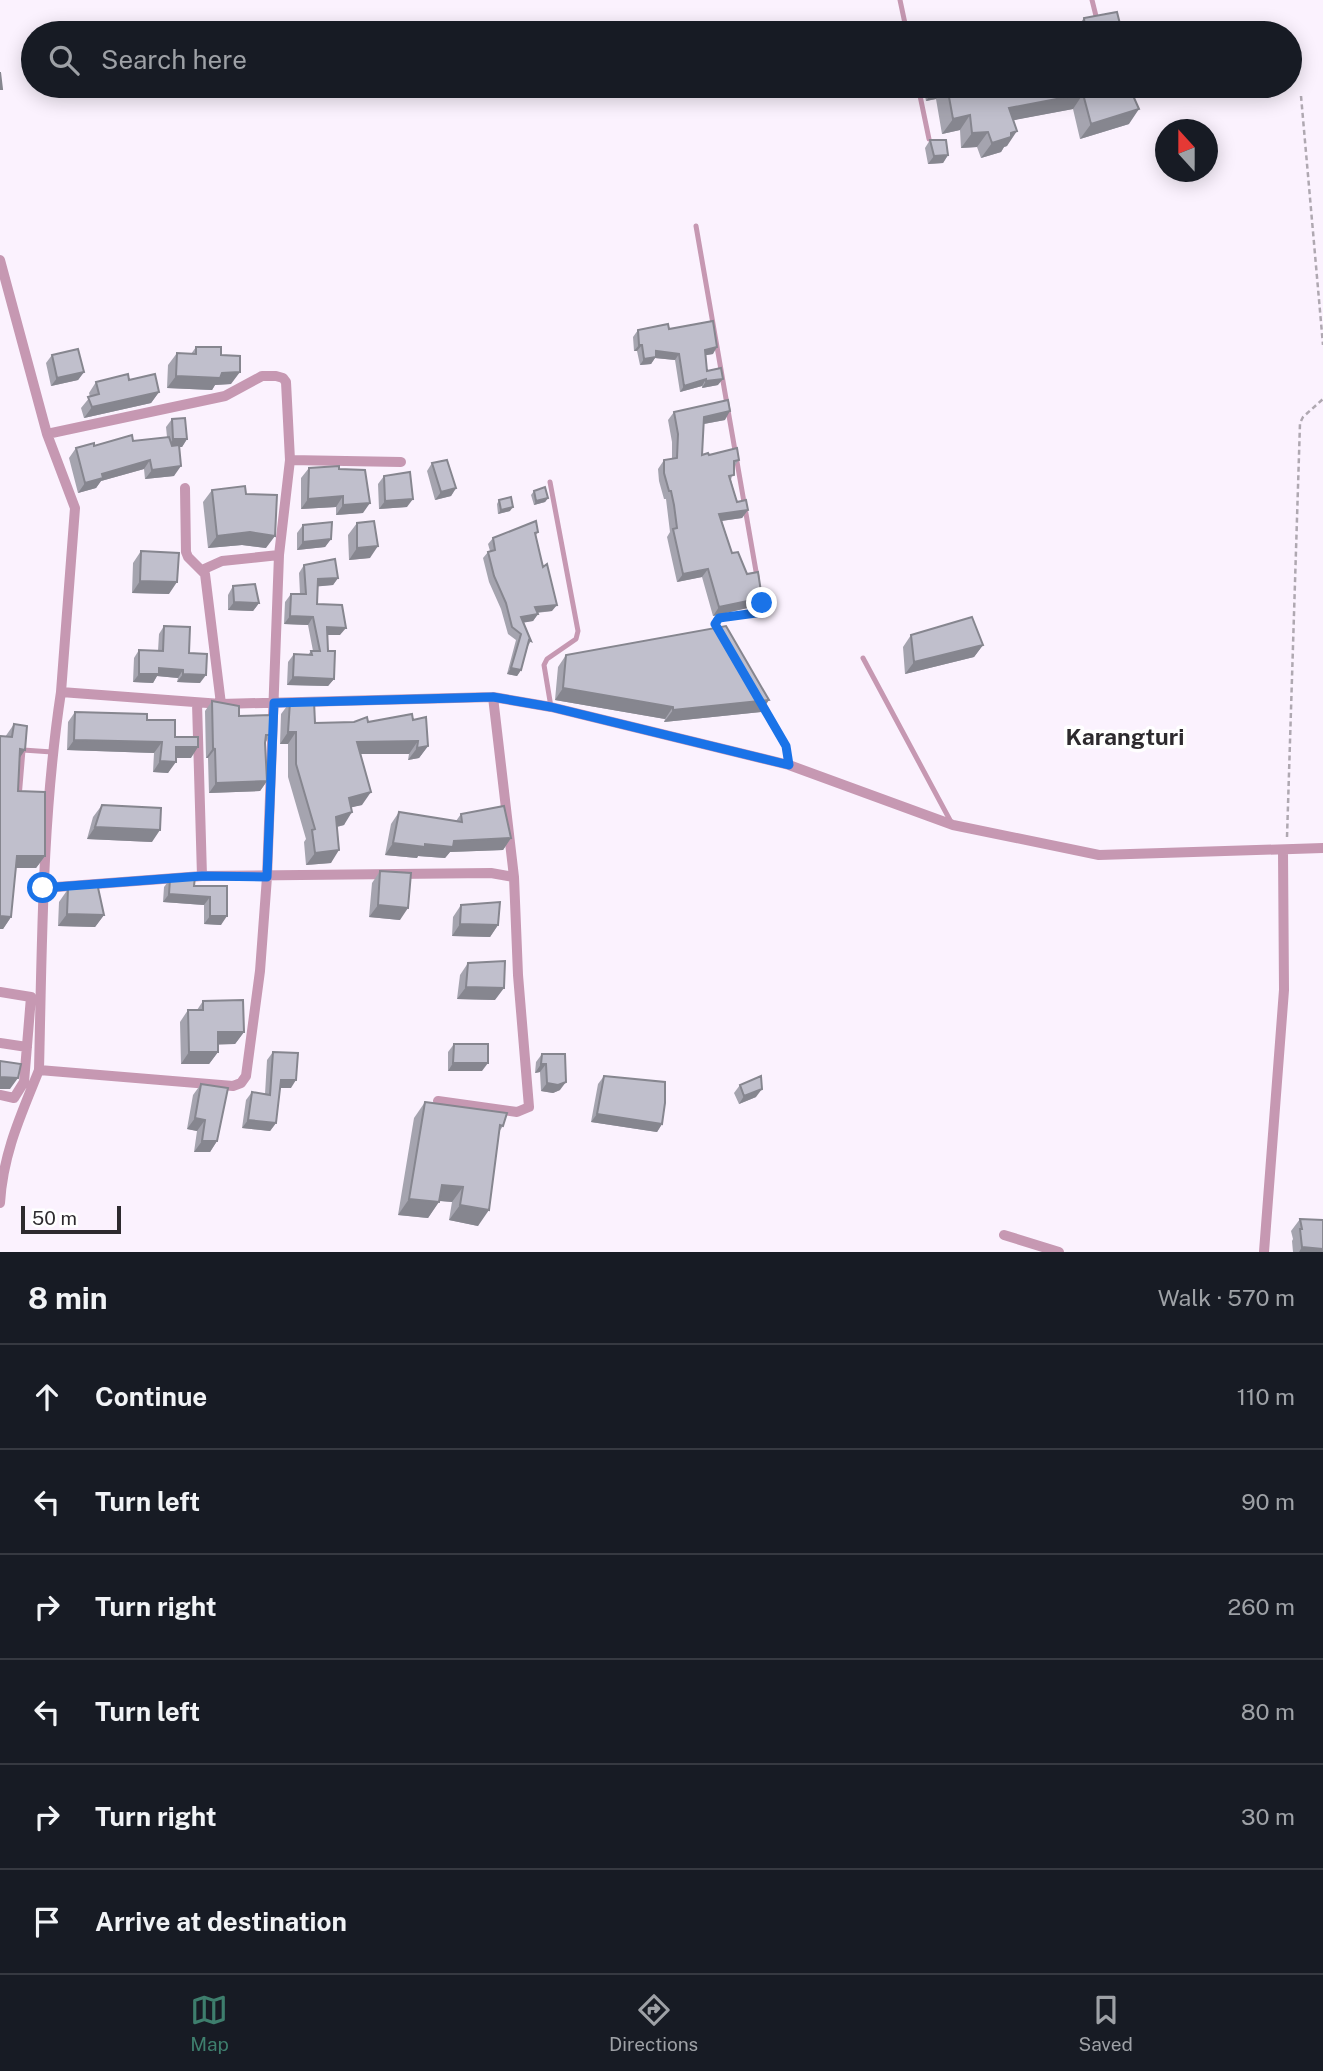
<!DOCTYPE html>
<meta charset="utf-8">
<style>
body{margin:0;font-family:"Public Sans",sans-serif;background:#20242c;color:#f1f3f6}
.compass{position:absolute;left:1155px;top:119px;width:63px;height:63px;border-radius:50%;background:#171b24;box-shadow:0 4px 18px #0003;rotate:339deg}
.scale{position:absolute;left:21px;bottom:18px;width:100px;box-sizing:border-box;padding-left:7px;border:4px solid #2d2a2e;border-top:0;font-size:19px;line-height:24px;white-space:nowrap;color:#2d2a2e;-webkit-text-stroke:5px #fff;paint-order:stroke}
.stop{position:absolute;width:21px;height:21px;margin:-16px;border:5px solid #1a73e8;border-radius:50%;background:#fff}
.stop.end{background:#1a73e8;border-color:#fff;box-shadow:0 2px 7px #0008}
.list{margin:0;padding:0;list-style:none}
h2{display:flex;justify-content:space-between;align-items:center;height:91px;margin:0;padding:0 28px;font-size:30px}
h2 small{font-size:23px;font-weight:400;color:#9ea1a6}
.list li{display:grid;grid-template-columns:46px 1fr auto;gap:21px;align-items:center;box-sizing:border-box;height:105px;padding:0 28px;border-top:2px solid #363941}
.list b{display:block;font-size:26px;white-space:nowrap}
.list em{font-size:23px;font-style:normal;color:#9ea1a6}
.icon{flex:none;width:38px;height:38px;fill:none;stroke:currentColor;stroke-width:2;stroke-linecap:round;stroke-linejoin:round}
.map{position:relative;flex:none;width:1323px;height:1252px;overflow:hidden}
.search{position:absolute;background:#171b24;box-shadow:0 4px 18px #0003;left:21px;right:21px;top:21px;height:77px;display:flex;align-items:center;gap:18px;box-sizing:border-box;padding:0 24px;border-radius:38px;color:#9ea1a6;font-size:26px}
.sheet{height:721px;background:#171b24}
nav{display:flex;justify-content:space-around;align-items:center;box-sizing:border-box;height:98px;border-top:2px solid #363941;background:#171b24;font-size:19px;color:#9ea1a6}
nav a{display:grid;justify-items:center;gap:4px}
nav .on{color:#3e7e6d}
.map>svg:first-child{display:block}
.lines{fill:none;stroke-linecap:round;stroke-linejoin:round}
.path{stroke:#afa8b1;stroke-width:2.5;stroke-dasharray:5 3.5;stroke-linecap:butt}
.lane{stroke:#c698b2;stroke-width:5}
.street{stroke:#c698b2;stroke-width:10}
.wall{fill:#a5a4af}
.shaded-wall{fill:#86868f}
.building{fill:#c0bfcc;stroke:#86868f;stroke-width:2}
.route{stroke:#1a73e8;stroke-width:9}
.labels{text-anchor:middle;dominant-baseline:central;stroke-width:7;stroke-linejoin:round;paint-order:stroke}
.quarter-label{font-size:23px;font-weight:bold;fill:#2d2a2e;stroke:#fff}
</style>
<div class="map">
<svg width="1323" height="1252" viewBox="0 0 1323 1252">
<rect width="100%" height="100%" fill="#fbf2fe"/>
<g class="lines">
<path class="path" d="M1301,96l22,249
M1287,837l13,-414 3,-6 20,-18"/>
<path class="lane" d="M900,0l7,33
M1092,0l5,20
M918,86l11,53
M696,226l61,351
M550,482l28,149 -2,8 -29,20 -3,6 7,42
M720,633l-5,-9 1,-5 43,-8 3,-5 -2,-12
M863,658l88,164
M760,702l26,43 3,20
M19,798l4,-48 29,2"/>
<path class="street" d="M0,260l47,174 28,74 -14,184 160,12 272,-7 58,10 238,58 164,60 146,30 224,-7
M290,460l111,2
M185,488l1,64 2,5 17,17 16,130
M202,570l20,-9 57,-6
M493,697l21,180
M197,703l5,173
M43,888l159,-12 289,-3 23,4 4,98 11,132 -12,5 -79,-11
M0,992l31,5 -7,85 -10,16 -14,-3
M0,1043l27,4
M39,1070c3,-126 3,-253 22,-378
M0,1203c3,-50 21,-88 39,-133l194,16 8,-3 5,-7 14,-105 7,-94 12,-322 11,-95 -4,-78 -3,-4 -7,-2h-14l-37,20 -178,38
M1004,1235l55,17
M1264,1252l20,-262 -1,-139"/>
</g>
<path class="wall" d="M1084,18l29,15 -39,-2z
M923,86h198l8,38 -49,15 -7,-30 -60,11 -6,26 -3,1 -3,5 -20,6 -4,-11 -16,1 -1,-18 -18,4 -6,-35 -10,2z
M930,140l18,15 -5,8 -15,1 -3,-16z
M669,329l44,25 -7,1 1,16 11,14 -16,3v-2l-22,6 -5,-32 -20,-2 -4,6 -11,1 -3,-14h-3l-1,-14 5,-7z
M196,347l25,8 10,29 -16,1 -3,5 -45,-2 1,-23 9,-12 14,1z
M52,355l32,17 -6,8 -27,6 -5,-23z
M129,380l30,12 -8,11 -67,15 -3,-10 9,-11 -1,-4 7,-11z
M674,412l51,8 -21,4 -2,31 37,5 -5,7 -3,13 6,22 11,8 -6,8 -20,3 10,32 30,45 -6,8 -43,10 -11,-39 -25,5 -10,-45 3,-5 -4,-33h-2l-5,-18 -1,-12 6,-9 8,-1v-17l-4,-22z
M172,419l15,20 -5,8h-3l-5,29 -29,3 -1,-10 -43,12 -5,7 -18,5 -9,-35 7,-10 91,-11 -1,-10z
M432,463l24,25 -5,8 -16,4 -8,-29z
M309,468l30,1 24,44 -27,2v-8l-35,2v-31z
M384,476l23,31 -28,2 -1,-25z
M212,490l34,4 20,54 -24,-3 -34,3 -5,-46z
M534,491l14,7 -3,4 -11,3 -3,-10z
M499,500l11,11 -12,3 -1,-10z
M357,523l13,35 -21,2 -1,-25z
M303,525l28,14 -6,8 -28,3v-17z
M538,532l-2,3 16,76 -15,2 1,1 -5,7 -10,1 8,19 -3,5 -7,24 -4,6 -10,-2 9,-34 -8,-6 -7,-25 -12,-27 -6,-24 5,-6 2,-1 -2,-7 5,-6z
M141,551l28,43 -37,-1 1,-30z
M304,565l34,13 -5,7 -16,1v18l23,31h-13l1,16 6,28 -6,7 -41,-1 1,-23 6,-8 14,1 3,-4h2l-5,-26 -24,-1 1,-22 6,-8h9l-1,-21z
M233,586l26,17 -6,8 -25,-1v-15z
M164,626l25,27 11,30 -23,-1 1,-4 -21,-2 -4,7 -20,-1 1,-24 5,-8 19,1 1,-17z
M911,635l72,10 -9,12 -69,17 -2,-27z
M566,655l195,57 -97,10 1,-3 -110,-19 3,-33z
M212,701l27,15 32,19 -6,8 2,38 -7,10 -51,2 -1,-35h-2l-1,-47z
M290,702l25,21 53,-1 45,-2 15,26 -9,12 -11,2 1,-6h-48l1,51 -11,2 -7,18 -7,2 -6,36 -25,2 -2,-23 2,-3 -18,-62v-33h-8l1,-30z
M75,712l72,8 28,17 16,21h-15l-8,15 -15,-1 1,-19 -87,-3 1,-28z
M14,724l5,34 -1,33 27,65 -9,12h-20l-5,49 -8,12h-3v-193l5,1z
M102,805l50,37 -65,-3 6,-22z
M399,812l57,9 5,-7 50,24 -8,12 -53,2 -5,6 -27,-2 -1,2 -32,-3 6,-31z
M380,871l20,49 -31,-3 3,-34z
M170,879l24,7h33l-6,39 -17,-1v-19l-41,-3 1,-15z
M68,889l36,26 -9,12 -37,-1 1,-24z
M461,905l37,20 -8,12 -38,-1 1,-19z
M468,963l27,37 -38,-1 3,-24z
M203,1001l41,31 -9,12h-17v8l-9,12h-28l-1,-42 8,-12h9z
M454,1044l28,27h-34v-19z
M273,1052l18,36h-11l-4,35 -6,8 -28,-3 4,-28 6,-8 13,2 2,-34z
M542,1054l18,36 -7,3 -12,-2 -1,-19 -5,1 1,-11z
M604,1076l58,48 -5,8 -66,-10 7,-38z
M201,1084l16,57 -7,11h-16l3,-21 -10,-2 6,-34z
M740,1085l16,12 -17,7 -5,-11z
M425,1102l78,24 -4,6 -21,94 -29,-6 3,-18 -13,-1 -11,17 -30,-3 16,-97z
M1300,1219l23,33h-30l-1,-11 1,-2 -2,-8z"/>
<path class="shaded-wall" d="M1120,24l-7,9h-7l5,-7z
M937,86h8l-9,13 -10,2z
M1083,94l-10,15 -74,14 10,-15z
M1139,109l-10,15 -49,15 11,-15z
M970,115l-10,15 -18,4 11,-15z
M1017,131l-10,15 -3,1 -3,5 -20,6 11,-15 19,-10z
M988,132l-11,15 -16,1 11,-15z
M948,155l-5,8 -15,1 6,-8z
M639,345h3l-5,6h-3z
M717,347l-4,7 -12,2 4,-6z
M656,351l23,3 -4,6 -20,-2 -4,6 -11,1 4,-6z
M84,372l-6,8 -27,6 6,-8z
M240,372l-9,12 -16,1 -3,5 -45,-2 9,-12z
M706,379l-4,7 -22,6 4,-6z
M723,379l-5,6 -16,3 4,-7z
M159,392l-8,11 -67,15 8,-11z
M730,411l-5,9 -27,5 6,-8z
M173,439h14l-5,8h-14z
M150,460l-6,9 -43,12 -5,7 -18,5 7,-10 17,-9z
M181,466l-7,10 -29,3 7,-9z
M456,488l-5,8 -16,4 6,-8z
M343,496l-7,11 -35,2 7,-10z
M548,498l-3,4 -11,3 2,-4z
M413,499l-6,8 -28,2 6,-8z
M370,503l-7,10 -27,2 7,-10z
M513,507l-3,4 -12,3 3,-4z
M748,510l-6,8 -29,4 6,-8z
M250,532l25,4 -9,12 -24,-3 -34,3 9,-12z
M331,539l-6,8 -28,3 6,-8z
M378,546l-8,12 -21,2 8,-12z
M708,569l-6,8 -25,5 6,-8z
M338,578l-5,7 -21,2 6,-8z
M140,581l37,1 -8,12 -37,-1z
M762,598l-6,8 -43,10 6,-9z
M234,602l25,1 -6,8 -25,-1z
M557,605l-5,6 -22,2 5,-6z
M538,614l-5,7 -17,3 5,-7z
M290,616l23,1 -5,8 -24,-1z
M327,627l19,1 -6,7h-19z
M983,645l-9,12 -69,17 9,-12z
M159,668l24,2 -5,8 -21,-2 -4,7 -20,-1 6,-8z
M511,668l10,2 -4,6 -10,-2z
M183,674l23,1 -6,8 -23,-1z
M293,677l41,2 -6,7 -41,-1z
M563,688l110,19 -8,12 -110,-19z
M769,700l-8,12 -97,10 9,-12z
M288,732h8l-8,12h-8z
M74,740l88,2 -8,11 -87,-3z
M418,741l-9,13h-60l8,-12z
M428,746l-9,12 -11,2 9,-12z
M176,747h22l-7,11h-22z
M213,748l2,1 -7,9h-2z
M20,749l5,1 -8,12z
M160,761l16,1 -8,11 -15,-1z
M267,781l-7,10 -51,2 7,-10z
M371,792l-9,13 -22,5 9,-12z
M352,812l-8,13 -17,4 9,-12z
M95,827l65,3 -8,12 -65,-3z
M511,838l-8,12 -53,2 -5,6 -27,-2 -1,2 -32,-3 8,-12 32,1 29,-3z
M339,850l-8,13 -25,2 9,-12z
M17,856h28l-9,12h-27z
M169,894l41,3 -6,8 -41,-3z
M378,905l30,3 -8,12 -31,-3z
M67,914l37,1 -9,12 -37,-1z
M0,916l11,1 -8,12h-3z
M210,916h17l-6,9 -17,-1z
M460,924l38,1 -8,12 -38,-1z
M466,987l38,1 -9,12 -38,-1z
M218,1032h26l-9,12 -26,1z
M189,1052h29l-9,12h-28z
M453,1063h35l-6,8h-34z
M541,1064h5l-6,8 -5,1z
M0,1077l18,1 -8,11h-10z
M281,1080h15l-5,8h-15z
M566,1082l-6,8 -7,3 -12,-2 6,-8z
M762,1089l-6,8 -17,7 5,-8z
M597,1114l65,10 -5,8 -66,-10z
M195,1118l10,2 -8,11 -10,-2z
M248,1120l28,3 -6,8 -28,-3z
M202,1141h15l-7,11h-16z
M442,1185l21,2 -11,15 -21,-2z
M409,1199l30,3 -11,16 -30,-3z
M460,1205l29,5 -11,16 -29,-6z
M1302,1247l21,2v3h-24z"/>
<path class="building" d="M1117,12l3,12 -9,2 2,7h-48l20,-4 -1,-11z
M0,72l2,17h-2z
M947,86h174l2,8 8,-3 8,18 -48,15 -8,-30 -74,14 8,23 -6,2v4l-19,6 -4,-11 -16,1 -2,-18 -17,4z
M930,140h16l2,15 -14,1z
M713,321l4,26 -12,3 2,21 14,-3 2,11 -17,2v-2l-22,7 -5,-32 -23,-3v6l-12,2 -2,-14h-3l-1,-15 30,-6 1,5z
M196,347h25v8l19,1v16l-18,1 -2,5 -44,-2 1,-23 19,1z
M78,349l6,23 -27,6 -5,-23z
M128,374l1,6 26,-6 4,18 -67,15 -4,-10 11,-3 -3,-12z
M728,400l2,11 -26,6 -2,38 6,-2 1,2 28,-7 2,12 -5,1v14l-5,1 8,26 9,-2 2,10 -29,4 13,39 6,-1 9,22 11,-2 4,26 -43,9 -11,-38 -25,5 -10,-45 4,-1 -3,-23 -3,-14h-2l-5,-18v-13l13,-2 1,-24 -4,-22z
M185,418l2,21h-14l-1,-20z
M132,435l1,6 36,-4 3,9 7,-1 2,21 -29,4 -2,-10 -48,14 1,4 -18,5 -9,-35 18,-5v3z
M447,460l9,28 -15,4 -9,-29z
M339,466v3l26,1 5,33 -27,2v-9l-35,3 1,-31z
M410,472l3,27 -28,2 -1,-25z
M245,486l1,8 31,1 -2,41 -25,-4 -33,4 -5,-46z
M545,487l3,11 -12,3 -2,-10z
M511,497l2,10 -12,3 -2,-10z
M374,521l4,25 -21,2v-25z
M536,521l2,11 -3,1 8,34 4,-3 10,41 -22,2 3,7 -17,3 10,24 -2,-1 -8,30 -10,-2 10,-34 -9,-7 -6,-24 -12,-27 -6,-24 7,-2 -2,-12z
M332,522l-1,17 -28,3v-17z
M141,551l38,2 -2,29 -37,-1z
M335,559l3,19 -20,1 -1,25 25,1 4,23 -19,-1 1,24h7l-1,28 -41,-2 1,-23 18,1 -1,-4h9l-7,-34 -23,-1 1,-22h15l-2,-29z
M255,584l4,19 -25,-1 -1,-16z
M972,617l11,28 -69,17 -3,-27z
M164,626l26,1 -1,26 18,1 -1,21 -23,-1v-4l-24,-2v6h-20v-24l24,1z
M726,626l43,74 -96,10v-3l-110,-19 3,-33z
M212,701l27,5v10l33,-1 -1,20h-5l-1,8 2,38 -51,2 -1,-34 -2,-1z
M314,701l1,22 39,-1 13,-5 1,5 44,-8 1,6 13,-3 2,29 -11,2 1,-7 -61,1 14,50 -22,6 3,14 -16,5 3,33 -24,3 -3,-23 3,-1 -19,-65v-32h-8l2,-30z
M75,712l72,2v6h28v17h23v10h-22v15l-16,-1 2,-19 -88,-2z
M14,724l13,2 -2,24 -5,-1 -2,42 27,1v64h-28l-6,61 -11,-1v-180l12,1z
M102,805l59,3 -1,22 -65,-3z
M504,806l7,32 -57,3 -1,6 -28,-3v3l-32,-4 6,-31 63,10 -1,-8z
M380,871l31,2 -3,35 -30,-3z
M195,877l-1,9h33v30h-17v-19l-41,-3 1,-15z
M97,883l7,32 -37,-1 1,-25z
M500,902l-2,23 -38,-1 1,-19z
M505,961l-1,27 -38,-1 2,-24z
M243,1000l1,32h-26v20h-29l-1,-42h15v-9z
M454,1044h34v19h-35z
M273,1052l25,1 -2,27h-15l-5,43 -28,-3 4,-28 18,3z
M542,1054h23l1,28 -8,3 -11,-2 -1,-19h-5z
M0,1061l21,3 -3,14 -18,-1z
M604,1076l61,6v21l-3,21 -65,-10z
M761,1076l1,13 -18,7 -4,-11z
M201,1084l27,4 -11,53h-15l3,-21 -10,-2z
M425,1102l82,11 -4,13 -3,-1 -11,85 -29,-5 3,-18 -21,-2 -3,17 -30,-3z
M1300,1219l23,1v29l-21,-2 -2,-18h2z"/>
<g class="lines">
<path class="route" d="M43,888l159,-12 65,1 7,-174 219,-6 58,10 238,58 -3,-19 -71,-122 4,-6 37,-5 5,-4 1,-6"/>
</g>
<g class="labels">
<g class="quarter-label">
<text x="1125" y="736">Karangturi</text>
</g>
</g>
</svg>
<svg class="compass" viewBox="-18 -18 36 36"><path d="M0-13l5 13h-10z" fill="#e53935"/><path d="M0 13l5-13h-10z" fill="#9ea1a6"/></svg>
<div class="scale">50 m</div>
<div class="stop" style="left:43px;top:888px"></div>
<div class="stop end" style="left:762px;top:603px"></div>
<div class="search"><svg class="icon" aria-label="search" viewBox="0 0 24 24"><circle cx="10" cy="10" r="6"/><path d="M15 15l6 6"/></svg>Search here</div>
</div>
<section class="sheet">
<h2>8 min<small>Walk · 570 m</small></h2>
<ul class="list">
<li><svg class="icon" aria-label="ahead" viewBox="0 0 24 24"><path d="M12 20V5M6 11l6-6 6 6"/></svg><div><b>Continue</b></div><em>110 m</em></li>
<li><svg class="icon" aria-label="left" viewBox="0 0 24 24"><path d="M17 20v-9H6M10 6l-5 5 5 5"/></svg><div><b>Turn left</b></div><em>90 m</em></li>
<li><svg class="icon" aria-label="right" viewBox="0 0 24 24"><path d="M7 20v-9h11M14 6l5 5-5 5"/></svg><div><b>Turn right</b></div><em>260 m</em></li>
<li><svg class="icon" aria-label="left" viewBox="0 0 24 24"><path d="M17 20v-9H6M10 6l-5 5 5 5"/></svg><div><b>Turn left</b></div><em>80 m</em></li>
<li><svg class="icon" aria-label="right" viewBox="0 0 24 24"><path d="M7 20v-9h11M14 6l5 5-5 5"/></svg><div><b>Turn right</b></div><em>30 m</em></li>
<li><svg class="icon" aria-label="arrive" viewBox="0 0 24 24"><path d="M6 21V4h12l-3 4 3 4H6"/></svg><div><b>Arrive at destination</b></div></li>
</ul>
</section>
<nav>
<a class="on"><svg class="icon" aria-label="map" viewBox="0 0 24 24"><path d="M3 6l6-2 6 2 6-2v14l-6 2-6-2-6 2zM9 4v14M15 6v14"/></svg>Map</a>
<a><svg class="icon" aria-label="directions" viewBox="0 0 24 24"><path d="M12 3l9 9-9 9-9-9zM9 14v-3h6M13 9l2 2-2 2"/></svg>Directions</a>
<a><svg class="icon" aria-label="saved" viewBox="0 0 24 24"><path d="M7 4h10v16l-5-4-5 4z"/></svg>Saved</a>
</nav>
